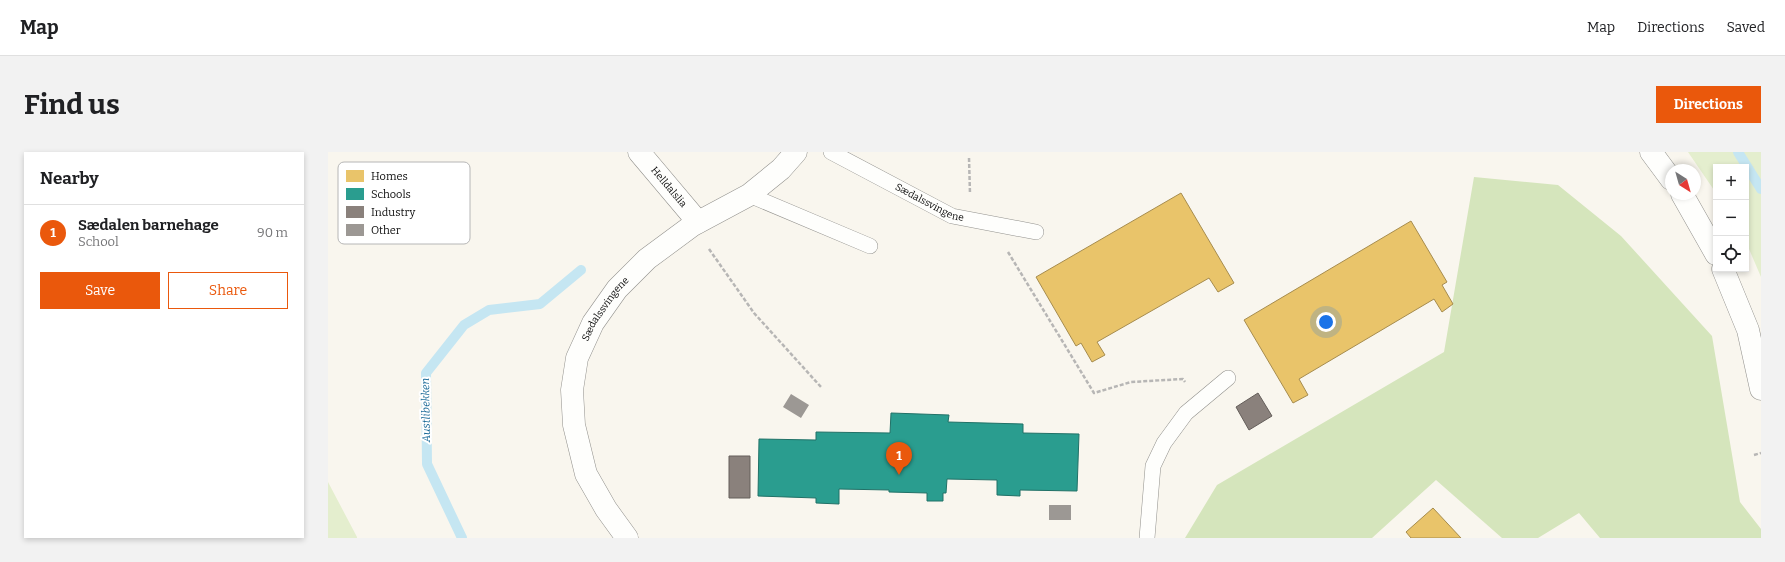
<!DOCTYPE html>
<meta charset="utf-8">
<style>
body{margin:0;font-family:Bitter,serif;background:#f2f2f2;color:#202124}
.controls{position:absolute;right:12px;top:12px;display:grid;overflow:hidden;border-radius:0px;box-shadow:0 2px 6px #0003}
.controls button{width:36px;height:36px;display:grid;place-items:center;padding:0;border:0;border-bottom:1px solid #e0e0e0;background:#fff;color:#202124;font:20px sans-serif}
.compass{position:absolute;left:1337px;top:12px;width:36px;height:36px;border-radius:50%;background:#fff;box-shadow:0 2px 6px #0003;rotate:143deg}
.you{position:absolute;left:998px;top:170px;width:14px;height:14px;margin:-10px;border:3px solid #fff;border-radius:50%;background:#1a73e8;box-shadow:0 0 0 6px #1a73e833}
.badge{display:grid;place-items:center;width:26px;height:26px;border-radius:50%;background:#ea580c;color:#fff;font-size:13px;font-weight:700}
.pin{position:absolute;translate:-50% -33px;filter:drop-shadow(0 1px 2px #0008)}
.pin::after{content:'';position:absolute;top:21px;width:14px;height:12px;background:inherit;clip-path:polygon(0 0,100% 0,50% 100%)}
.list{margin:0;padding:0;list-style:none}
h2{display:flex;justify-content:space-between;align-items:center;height:52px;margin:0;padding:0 16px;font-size:17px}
h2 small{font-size:13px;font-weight:400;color:#757577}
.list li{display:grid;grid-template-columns:26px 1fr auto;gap:12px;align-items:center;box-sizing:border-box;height:56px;padding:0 16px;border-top:1px solid #e0e0e0}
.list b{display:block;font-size:15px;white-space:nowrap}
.list p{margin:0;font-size:13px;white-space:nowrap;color:#757577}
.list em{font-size:13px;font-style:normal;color:#757577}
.actions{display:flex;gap:8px;padding:12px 16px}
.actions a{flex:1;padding:9px 0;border:1px solid #ea580c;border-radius:0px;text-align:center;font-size:14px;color:#ea580c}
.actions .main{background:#ea580c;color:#fff}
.icon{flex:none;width:22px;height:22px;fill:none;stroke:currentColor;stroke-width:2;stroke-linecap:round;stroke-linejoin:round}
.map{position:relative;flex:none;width:1433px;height:386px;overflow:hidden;border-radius:0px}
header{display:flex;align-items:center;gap:24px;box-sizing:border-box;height:56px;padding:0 20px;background:#fff;border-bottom:1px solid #e0e0e0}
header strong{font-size:19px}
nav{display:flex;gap:22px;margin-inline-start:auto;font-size:14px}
.intro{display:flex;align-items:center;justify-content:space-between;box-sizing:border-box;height:96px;padding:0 24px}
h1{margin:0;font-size:28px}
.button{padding:10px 18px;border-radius:0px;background:#ea580c;color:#fff;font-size:14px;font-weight:700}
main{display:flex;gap:24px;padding:0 24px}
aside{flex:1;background:#fff;border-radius:0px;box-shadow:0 2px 6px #0003}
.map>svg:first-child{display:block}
.green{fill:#e4eece}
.forest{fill:#d5e5bc}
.homes{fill:#e9c46a;stroke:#a68c4e}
.schools{fill:#2a9d8f;stroke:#217167}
.industry{fill:#8a817c;stroke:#645e5a}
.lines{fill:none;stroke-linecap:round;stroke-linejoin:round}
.stream{stroke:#c5e6f2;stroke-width:10}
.building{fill:#9c9894}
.lane-casing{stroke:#92918d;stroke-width:16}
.street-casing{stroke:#92918d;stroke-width:23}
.path{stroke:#b7b6b5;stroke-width:2.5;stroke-dasharray:4 2;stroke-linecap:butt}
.lane{stroke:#fefefc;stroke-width:15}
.street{stroke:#fefefc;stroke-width:22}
.labels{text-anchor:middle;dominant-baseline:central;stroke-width:4;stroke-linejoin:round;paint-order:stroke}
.street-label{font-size:10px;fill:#0b0b0b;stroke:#fff}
.water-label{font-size:11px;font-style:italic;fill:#196997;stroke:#fff}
.key{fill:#fff;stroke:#b6b6b6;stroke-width:1}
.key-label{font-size:11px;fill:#0b0b0b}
</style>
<header>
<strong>Map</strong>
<nav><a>Map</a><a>Directions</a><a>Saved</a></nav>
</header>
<div class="intro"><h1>Find us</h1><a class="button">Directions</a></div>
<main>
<aside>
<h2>Nearby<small></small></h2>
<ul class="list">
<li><span class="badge">1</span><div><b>Sædalen barnehage</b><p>School</p></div><em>90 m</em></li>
</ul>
<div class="actions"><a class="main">Save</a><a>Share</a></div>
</aside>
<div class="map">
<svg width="1433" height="386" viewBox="0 0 1433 386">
<rect width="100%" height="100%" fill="#f9f6ee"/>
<path class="green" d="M1360,0h73v125l-15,-35v-75h-30v26z
M0,330l29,55v1h-29z"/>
<path class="forest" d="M1146,25l84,8 63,51 91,100 28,166 21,27v9h-161l-21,-25 -41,25h-36l-66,-58 -64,58h-187l32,-53 227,-133z"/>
<path class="homes" d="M853,41l53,90 -16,9 -9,-14 -112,64 8,13 -13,7 -11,-19 -5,3 -40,-69z
M1083,69l36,61 -5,3 11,19 -11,8 -8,-13 -135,80 9,16 -15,8 -49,-83z
M1105,356l28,30h-50l-5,-6z"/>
<path class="schools" d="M563,261l58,2 -1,7 75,2v9l56,1 -2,57 -57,-1v6l-23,-1v-15l-50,-1 -1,14h-3v8h-16v-8l-38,-1v-2l-50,-1v15l-23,-1v-5l-58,-2 1,-57 57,1v-8l74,1z"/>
<path class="industry" d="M930,241l14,23 -23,14 -13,-23z
M401,304h21v42h-21z"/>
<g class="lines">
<path class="stream" d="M1410,0l23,37
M134,386l-35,-74 -1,-91 38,-48 25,-15 51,-6 41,-34"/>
</g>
<path class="building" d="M463,242l18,11 -8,13 -18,-11z
M721,353h22v15h-22z"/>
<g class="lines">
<g class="lane-casing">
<g id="lane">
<path id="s1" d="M503,0l121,64 84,16"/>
<path d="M421,43l121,51"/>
<path d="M819,386l6,-72 11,-23 22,-30 42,-35"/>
</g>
</g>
<g class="street-casing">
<g id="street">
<path id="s2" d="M311,0l59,70"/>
<path d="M1323,0l20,27"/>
<path d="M1354,42l34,60"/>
<path d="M1395,117l25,61 13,59"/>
<path id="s3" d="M299,386l-21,-29 -20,-35 -12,-49 -2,-35 5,-32 16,-35 24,-34 30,-30 46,-34 56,-30 32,-26 15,-17"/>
</g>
</g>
<path class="path" d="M641,6l1,36
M381,97l45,64 67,74
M680,100l86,141 37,-11 52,-3 2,3
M1426,303l7,-2"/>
<use href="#lane" class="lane"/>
<use href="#street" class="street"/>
</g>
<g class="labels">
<g class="street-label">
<text stroke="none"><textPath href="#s2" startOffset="46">Helldalslia</textPath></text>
<text stroke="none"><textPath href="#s1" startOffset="111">Sædalssvingene</textPath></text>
<text stroke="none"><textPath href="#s3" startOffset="251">Sædalssvingene</textPath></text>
</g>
<g class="water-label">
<text transform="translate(98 258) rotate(-91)">Austlibekken</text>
</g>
</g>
<rect x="10" y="10" width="132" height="82" rx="6" class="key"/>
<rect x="18" y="18" width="18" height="12" fill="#e9c46a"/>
<rect x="18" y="36" width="18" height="12" fill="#2a9d8f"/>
<rect x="18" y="54" width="18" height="12" fill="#8a817c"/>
<rect x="18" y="72" width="18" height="12" fill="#9c9894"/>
<g class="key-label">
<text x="43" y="28">Homes</text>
<text x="43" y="46">Schools</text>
<text x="43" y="64">Industry</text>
<text x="43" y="82">Other</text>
</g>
</svg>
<div class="controls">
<button>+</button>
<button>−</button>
<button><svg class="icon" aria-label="locate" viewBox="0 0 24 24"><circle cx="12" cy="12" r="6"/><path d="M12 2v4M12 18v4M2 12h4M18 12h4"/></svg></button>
</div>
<svg class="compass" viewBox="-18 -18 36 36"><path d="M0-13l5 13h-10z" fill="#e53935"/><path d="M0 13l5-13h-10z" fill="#757577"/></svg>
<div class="you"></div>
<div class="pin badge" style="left:571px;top:323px">1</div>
</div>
</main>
